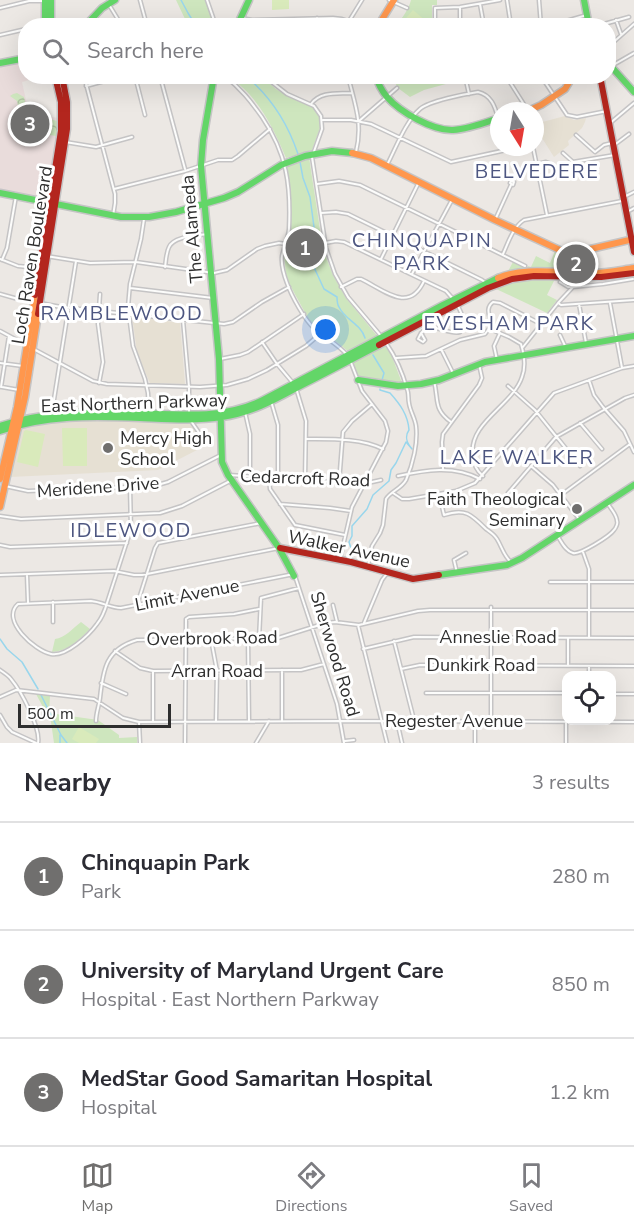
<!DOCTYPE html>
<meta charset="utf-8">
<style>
body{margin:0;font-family:"Nunito Sans",sans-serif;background:#f2f2f3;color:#2b2b33}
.controls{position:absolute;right:18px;bottom:18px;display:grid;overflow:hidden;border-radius:12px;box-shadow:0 6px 24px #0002}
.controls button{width:54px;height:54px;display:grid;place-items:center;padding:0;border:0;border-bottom:2px solid #e1e1e2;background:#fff;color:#2b2b33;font:30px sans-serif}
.compass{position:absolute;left:490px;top:102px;width:54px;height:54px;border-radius:50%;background:#fff;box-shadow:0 6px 24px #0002;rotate:169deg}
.scale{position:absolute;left:18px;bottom:15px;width:153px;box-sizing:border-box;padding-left:6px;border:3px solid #2e2e2e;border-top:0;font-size:16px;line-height:21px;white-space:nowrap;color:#2e2e2e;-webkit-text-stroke:4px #fff;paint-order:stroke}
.you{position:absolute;left:326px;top:330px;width:21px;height:21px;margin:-15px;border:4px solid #fff;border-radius:50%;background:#1a73e8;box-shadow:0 0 0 9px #1a73e833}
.badge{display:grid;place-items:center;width:39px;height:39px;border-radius:50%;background:#706f6e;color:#fff;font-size:20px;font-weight:700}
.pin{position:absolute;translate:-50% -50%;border:3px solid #fff;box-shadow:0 2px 6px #0006}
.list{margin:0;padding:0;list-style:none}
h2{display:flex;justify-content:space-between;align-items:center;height:78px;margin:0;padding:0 24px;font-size:26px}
h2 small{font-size:20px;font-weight:400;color:#7c7c81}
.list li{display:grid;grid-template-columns:39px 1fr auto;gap:18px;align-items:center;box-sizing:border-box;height:108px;padding:0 24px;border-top:2px solid #e1e1e2}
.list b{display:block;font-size:22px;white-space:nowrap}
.list p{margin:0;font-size:20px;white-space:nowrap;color:#7c7c81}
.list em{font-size:20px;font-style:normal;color:#7c7c81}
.icon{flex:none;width:33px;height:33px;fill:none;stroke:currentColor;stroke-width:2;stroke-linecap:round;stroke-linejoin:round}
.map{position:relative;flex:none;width:634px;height:743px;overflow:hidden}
.search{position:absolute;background:#fff;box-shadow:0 6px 24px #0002;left:18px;right:18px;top:18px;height:66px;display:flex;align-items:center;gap:15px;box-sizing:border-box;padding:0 21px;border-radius:24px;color:#7c7c81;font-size:22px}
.sheet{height:402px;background:#fff}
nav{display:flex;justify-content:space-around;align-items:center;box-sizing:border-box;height:84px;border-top:2px solid #e1e1e2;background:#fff;font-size:16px;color:#7c7c81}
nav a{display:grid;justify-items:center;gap:3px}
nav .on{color:#706f6e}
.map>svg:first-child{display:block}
.education{fill:#e6e0d3}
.medical{fill:#e9dcdb}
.forest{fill:url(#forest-crowns)}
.park{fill:#cee6be}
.pitch{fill:#d9eabb}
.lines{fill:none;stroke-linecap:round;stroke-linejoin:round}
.stream{stroke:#99d6ec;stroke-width:1.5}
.street-casing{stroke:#c5c4c5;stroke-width:5}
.fast-casing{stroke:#c5c4c5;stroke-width:9}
.slow-casing{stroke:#c5c4c5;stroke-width:9}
.jam-casing{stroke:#c5c4c5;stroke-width:9}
.street{stroke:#fcfcfb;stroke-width:2}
.fast{stroke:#63d668;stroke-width:6}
.slow{stroke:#ff974d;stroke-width:6}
.jam{stroke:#b3261e;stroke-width:6}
.poi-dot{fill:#706f6e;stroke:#fff;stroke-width:2}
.labels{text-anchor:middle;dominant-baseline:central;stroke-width:6;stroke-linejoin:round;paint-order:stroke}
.street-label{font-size:18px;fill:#2e2e2e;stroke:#fff}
.poi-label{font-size:18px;fill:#2e2e2e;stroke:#fff;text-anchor:start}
.neighbourhood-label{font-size:20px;letter-spacing:1.5px;fill:#4d5680;stroke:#fff}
</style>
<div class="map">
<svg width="634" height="743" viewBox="0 0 634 743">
<defs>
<pattern id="forest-crowns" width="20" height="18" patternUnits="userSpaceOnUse" patternTransform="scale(1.5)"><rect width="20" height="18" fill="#cee6be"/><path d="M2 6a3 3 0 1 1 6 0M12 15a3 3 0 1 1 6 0" fill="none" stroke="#b1c6a4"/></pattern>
</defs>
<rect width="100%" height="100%" fill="#ece8e4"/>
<path class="education" d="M565,116l9,4 12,-2 -1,4 -3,6 -14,13 1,4 -15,12 -19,-30v-3z
M132,316l48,7 5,61 -35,-1 -1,-2 -12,-28z
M116,419l72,2 14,22v3l-3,3 -41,21 -148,7 13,-51 32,-5z"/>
<path class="medical" d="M25,59l1,17 2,1 1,3 -7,2 7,32 30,4v11l-11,70 -48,-10v-124z"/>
<path class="forest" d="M17,93l7,4 3,14 2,3 8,2 6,4 7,-1 7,2 1,6 -2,9 -6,-1 -5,-8 -25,-11 -3,-15 -7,-5 3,-2z"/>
<path class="park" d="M176,0h30l8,25h-24l-5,-6z
M411,0h26v5h-5v20l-36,1c6,-8 13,-17 15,-26z
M463,76l1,3 -40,11 -14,7 -12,-9 -6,-11z
M228,77h34l14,12 15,9 22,9 6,8 2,7 -1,6 -8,22 -26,8c-10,-24 -23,-52 -43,-70 -4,-4 -10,-8 -15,-11z
M309,157l12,79 5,21 7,18 13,23 32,39 -29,15 -40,-32 -19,-35 -4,-10 -2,-20 7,-32 -1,-28 -3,-31z
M555,251l5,2 1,14 -1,2c-19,-1 -36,0 -53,4l6,-11 14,6 1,-2 3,1 5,-11 14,7z
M541,278l14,1 -8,16 10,5 -10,13 -53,-25 21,-7z
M384,345l7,9 11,29 -43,-6 -6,-14 1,-2z
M81,622l9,7c-11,11 -22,22 -38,23l3,-13c10,-1 18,-11 26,-17z
M36,694l14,2 -1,17 49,7 21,15v3l18,-1v6h-83l-3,-21z"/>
<path class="pitch" d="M272,0h17v9l-17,1z
M413,10l13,11 -4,4h-22z
M62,428h25v38h-24z
M26,430l19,4 -7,33 -21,-5 7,-31z
M79,727l20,12 -3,4h-17l-7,-4z"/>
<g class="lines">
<path class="stream" d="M181,0l7,13 8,13
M246,76c25,21 42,48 52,78
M300,162l3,16 7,19 4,30 -2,12v24l12,26 13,8c0,4 0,7 2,10 6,13 22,17 26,31
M373,355l11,18 -2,7
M352,560v-9l-3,-9 3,-6v-10l15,-17 6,-14 16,-14 2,-11 5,-7 10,-21 6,7c-5,-6 -8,-12 -3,-19 -1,-15 -9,-26 -19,-37l-10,-3v-1
M0,639l7,10 15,13 16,27
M41,695l20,40 6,8
M60,735v8"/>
<g class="street-casing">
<path id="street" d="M140,0l7,26
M207,0l9,26
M389,0l18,8
M507,0l4,26
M539,0l2,26
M108,3l14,23
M480,4l4,22
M460,7v19
M0,8l29,-7h16
M241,18l11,2 81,-2 9,1 6,2
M317,18v8
M616,20l5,14
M346,26l16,-26
M435,26v-18l25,-1 40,-7
M549,26l38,-11
M597,26l32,-9
M0,35l26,-6
M608,47l26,-23
M608,68l26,-15
M84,76l31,118v9l-2,13
M135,76l10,39
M160,76l25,93
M225,76c16,13 25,24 37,41 25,37 29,68 27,112 -1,10 -5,18 -7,27 -1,8 2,19 5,27 4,12 18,38 28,46 10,9 23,15 32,26
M264,76l23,18 27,12 7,10 1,13 -10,28 14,91 9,26 13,23 33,39
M348,76c7,29 15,47 8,76
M465,76l4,18
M506,76l19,30 1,5
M541,76l26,39 10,2 30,-6
M86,86l37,-10
M311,104c10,-13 26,-10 41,-11
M323,120h28l20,4 80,38 69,-15
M359,121l38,-33
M609,124l25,-21
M576,135l19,17 9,-7 8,-2
M59,141l37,6 36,-10
M613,146l16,-12
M533,147l14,68
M563,153l10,9 42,-7
M537,164l9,-2 3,1 -1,2 -11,3
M387,165c9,-17 18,-43 33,-56 9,-8 45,-15 58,-17 13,3 17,14 20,26
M511,181l3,1 -1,3 -3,-2z
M317,184l22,-3 21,4 165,81
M114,189l71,-18 33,-11h14l6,-4 32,-27
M624,197l10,-5
M627,212l7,-4
M321,213l15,-1 12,2 134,66 4,3
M144,219l-3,20 -11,45 -2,23 5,39 12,33 3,14 1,19
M495,220l16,-35
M325,243l11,-2 8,1 102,49 7,8
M503,254c5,-11 10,-27 21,-34l98,-19
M46,256l44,7 46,-1 78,11 13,-3 30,-21 8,-3 14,-3 7,1
M0,259l18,7 20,2
M381,259l38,-77
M2,260l5,-12 9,-52
M165,267c1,-6 1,-14 4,-20 5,-11 27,-11 38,-13
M412,274l41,-76
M560,282l8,5h5l30,-3 30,-5
M341,287l16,-8h4c23,11 48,35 63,2
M130,288l83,10
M0,294l18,5 43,8 163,17 9,-2 29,-20 27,-15
M558,303l3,2 73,-5
M610,303l12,65
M579,304l7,39
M183,320l6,67v26
M0,331l93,50 14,3 93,3 27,-2 21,-6 19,-9 39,-24 14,-12
M421,333l4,7 -2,2 -5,-3c9,-23 28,-3 42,-7 8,-9 1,-19 -3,-28
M560,335l6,13
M262,342l15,22 16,19
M523,347l35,-44 15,-16
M441,349l12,24
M396,358l30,-2 34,-16 25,-6 6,-8c0,-9 -7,-17 2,-24l7,1 41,21
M220,359l20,-4 8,-3 56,-38
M497,360l-3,-14 6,-13
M0,363l23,3
M589,380l5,15 9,12 21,24 10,21
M434,381c5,19 -1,28 17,41
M99,383l4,-21 -5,-38 2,-30
M508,386l27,24 45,56
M1,387l8,-51
M2,387l17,3
M296,388l10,33 -1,58
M271,401l7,24v53
M52,412l24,-151
M245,412l5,22v41
M191,421l11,16
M580,423l22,26
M307,439c24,0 55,-1 76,10
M531,466l22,19 26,34
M443,470l-1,-28 1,-8 36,-49 3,-7 -3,-14
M229,475l134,9 18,-4
M398,476c27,-6 56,-11 82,3
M483,476c-7,-6 -9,-11 -10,-21 -5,-32 40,-50 49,-78 4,-10 2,-23 -1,-33l-12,-7 -19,-8
M269,478l1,11 25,36 50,10
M339,483l4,-51 9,-11 20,-17
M5,486l23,5 126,-5 14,-4 53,-27
M130,487l1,42 -24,74c-2,7 -5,15 -10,21 -8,11 -31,33 -46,30 -16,-3 -51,-34 -33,-50l73,-3c11,1 20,7 30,7l173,-34
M393,493l9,6h7l47,-8 19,-8 79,-90 68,-25 12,-2
M508,493l48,-56 69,-39 9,-3
M439,494l5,21c21,-7 27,-1 42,14 4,3 8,5 11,10 5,8 7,18 15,24
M561,495l69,-51
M280,504l50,4 21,3
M0,516l21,3 139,-6 22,-7 50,-26
M557,535c4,6 8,16 16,18 7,2 37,-17 41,-23 2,-2 4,-7 3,-9 0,-6 -6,-12 -9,-17
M0,545l10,2 117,-4
M583,552l6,17v68
M340,559l12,-52 34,-65 2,-11 -3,-10 -23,-30 -12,-31
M368,566l4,-20 8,-13 3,-8 3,-26c5,-8 15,-10 20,-19 7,-16 12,-37 10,-54 -1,-8 -6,-15 -7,-23 -1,-4 0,-10 -2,-14 -4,-15 -12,-33 -21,-46
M457,573l-3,-13 12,-7
M0,575l114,-4 20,4h8l137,-27
M27,575l1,27
M295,576l42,128 7,39
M550,582h84
M53,602v20
M137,605l18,-57 3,-5 103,-20
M333,605l4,17
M364,623l18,-43 6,-8
M358,625l29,118
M568,638v27
M211,639l6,32 -1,50
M248,639l1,82
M259,639l2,-41 38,-10
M394,641l20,79
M363,649l51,-12 220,1
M115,651l25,17 13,3 140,-1h8l23,-6
M401,669l19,-4 214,1
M0,670c4,3 8,5 11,9 10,12 30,49 27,64
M282,670v51
M589,676v-10
M101,683l25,11
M426,693h140
M612,694h22
M0,697l16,-7 78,9 29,19 16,4 202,-1 293,1
M0,715l7,12 5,5 24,11
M96,721c0,-8 3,-15 4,-23 3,-29 6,-49 37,-58l141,-2 48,-15 9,-1 24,3 59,-14 12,-1h204
M397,721l5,22
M491,721v-114
M139,722l1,21
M153,722v-51
M345,741l9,-1
M185,743l1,-124 3,-2 45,-3 25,-5
M256,743l13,-22
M475,743v-22
M566,743v-21"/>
</g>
<g class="fast-casing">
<path id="fast" d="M45,0v26
M51,0v26
M584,0l5,26
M85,26l17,-18 13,-8
M237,26l12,-26
M0,63l26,-5
M608,63l26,29
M214,76l-11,64 -2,26 18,193 3,103 6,13 51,73 15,28
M376,76c2,8 6,15 11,21 13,15 46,34 66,33 16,-1 31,-7 46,-12
M0,193l121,24h28l27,-5 48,-14 14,-6 43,-27 24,-9 27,-5 20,2
M562,251l2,5 1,16
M358,380l40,6 23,-2 18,-4 46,-18 149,-26
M0,426c41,-14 84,-15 127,-14 46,2 94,9 136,-12l180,-95 55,-27
M0,431c46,-16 92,-15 140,-13 27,1 55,3 82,-1 30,-4 54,-18 80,-32 26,-13 52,-27 77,-40
M439,575l68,-10 15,-7 112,-73"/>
</g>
<g class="slow-casing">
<path id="slow" d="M378,26l16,-26
M528,111l13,-6 24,-16 8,-13
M352,153l19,5 124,62 67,31h20l52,-12
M498,278c29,-12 62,-4 94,-5 14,0 28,-3 42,-5
M0,479l17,-72 18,-112
M0,507l25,-110 13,-83"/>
</g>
<g class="jam-casing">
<path id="jam" d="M600,76l34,176
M35,295l26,-164v-29l-6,-26
M38,314l29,-185v-27l-5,-26
M379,345l109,-57 24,-9 22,-3 67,1 33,-4
M280,548l71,14 62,17 26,-4"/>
</g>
<use href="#street" class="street"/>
<use href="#fast" class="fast"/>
<use href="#slow" class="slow"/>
<use href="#jam" class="jam"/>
</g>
<g class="poi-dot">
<circle cx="108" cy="448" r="6"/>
<circle cx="577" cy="509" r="6"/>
</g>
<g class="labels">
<g class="street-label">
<text transform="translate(192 229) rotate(-95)">The Alameda</text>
<text transform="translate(32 255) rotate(-81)">Loch Raven Boulevard</text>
<text transform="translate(134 403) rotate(-2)">East Northern Parkway</text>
<text transform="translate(305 478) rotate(2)">Cedarcroft Road</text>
<text transform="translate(98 487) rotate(-4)">Meridene Drive</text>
<text transform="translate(349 549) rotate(12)">Walker Avenue</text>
<text transform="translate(187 595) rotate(-11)">Limit Avenue</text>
<text x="498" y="637">Anneslie Road</text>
<text transform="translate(212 638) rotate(-1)">Overbrook Road</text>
<text transform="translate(335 654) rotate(73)">Sherwood Road</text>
<text x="481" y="665">Dunkirk Road</text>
<text x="217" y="671">Arran Road</text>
<text x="454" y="721">Regester Avenue</text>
</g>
<g class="poi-label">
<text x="120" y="438">Mercy High<tspan x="120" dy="21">School</tspan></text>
<text x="565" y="499" text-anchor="end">Faith Theological<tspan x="565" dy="21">Seminary</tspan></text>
</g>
<g class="neighbourhood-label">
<text x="537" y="171">BELVEDERE</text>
<text x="422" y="240">CHINQUAPIN<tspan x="422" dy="23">PARK</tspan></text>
<text x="122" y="313">RAMBLEWOOD</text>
<text x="509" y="323">EVESHAM PARK</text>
<text x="517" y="457">LAKE WALKER</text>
<text x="131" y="530">IDLEWOOD</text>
</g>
</g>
</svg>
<div class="controls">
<button><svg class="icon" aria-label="locate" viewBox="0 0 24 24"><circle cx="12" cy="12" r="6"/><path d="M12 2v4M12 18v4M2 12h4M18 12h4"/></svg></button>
</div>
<svg class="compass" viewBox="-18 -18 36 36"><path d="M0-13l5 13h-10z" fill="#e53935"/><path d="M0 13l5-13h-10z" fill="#7c7c81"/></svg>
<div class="scale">500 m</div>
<div class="you"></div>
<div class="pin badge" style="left:305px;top:248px">1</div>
<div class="pin badge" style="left:576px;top:264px">2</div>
<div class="pin badge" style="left:30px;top:124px">3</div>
<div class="search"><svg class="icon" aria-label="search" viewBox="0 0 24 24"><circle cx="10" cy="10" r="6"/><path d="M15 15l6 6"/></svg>Search here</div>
</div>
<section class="sheet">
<h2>Nearby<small>3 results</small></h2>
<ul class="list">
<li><span class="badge">1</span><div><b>Chinquapin Park</b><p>Park</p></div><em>280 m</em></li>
<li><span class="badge">2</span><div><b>University of Maryland Urgent Care</b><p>Hospital · East Northern Parkway</p></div><em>850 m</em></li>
<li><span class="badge">3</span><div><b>MedStar Good Samaritan Hospital</b><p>Hospital</p></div><em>1.2 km</em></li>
</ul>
</section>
<nav>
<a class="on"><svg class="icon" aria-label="map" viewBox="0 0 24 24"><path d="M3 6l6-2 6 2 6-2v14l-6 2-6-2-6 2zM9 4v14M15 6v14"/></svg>Map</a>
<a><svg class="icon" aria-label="directions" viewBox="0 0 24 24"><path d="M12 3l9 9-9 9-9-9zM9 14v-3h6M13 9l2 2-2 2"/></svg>Directions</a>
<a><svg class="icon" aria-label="saved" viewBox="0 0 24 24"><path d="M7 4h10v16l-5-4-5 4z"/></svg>Saved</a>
</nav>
